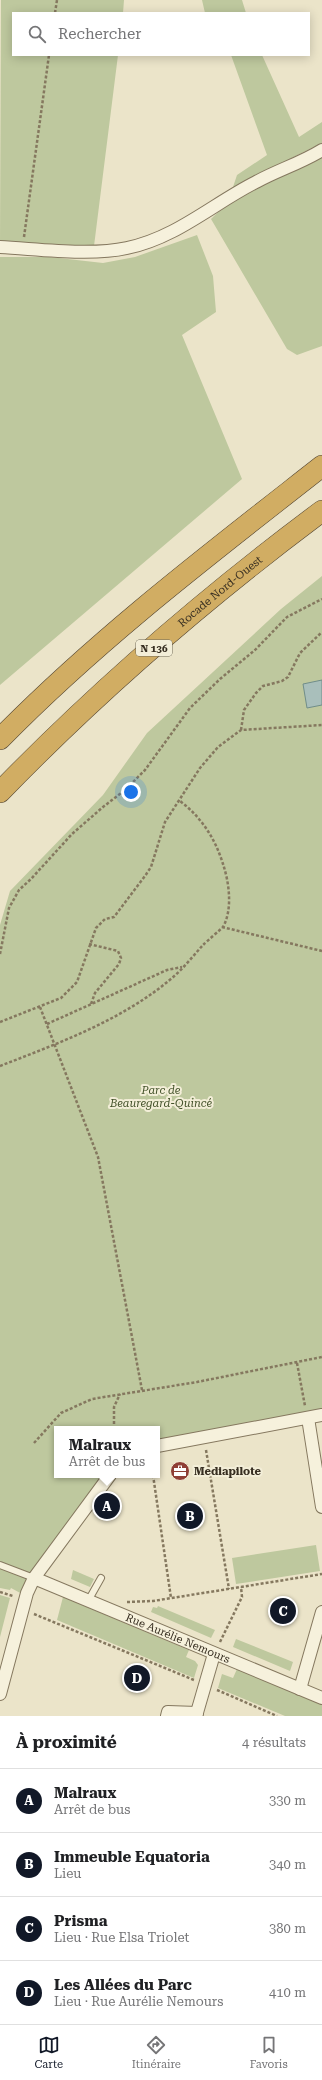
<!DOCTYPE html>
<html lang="fr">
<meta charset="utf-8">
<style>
body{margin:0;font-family:"Roboto Serif",serif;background:#f6f6f6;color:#202124}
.you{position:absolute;left:131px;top:792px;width:14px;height:14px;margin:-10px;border:3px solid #fff;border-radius:50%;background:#1a73e8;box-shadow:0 0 0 6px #1a73e833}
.badge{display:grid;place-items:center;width:26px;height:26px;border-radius:50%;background:#111827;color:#fff;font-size:13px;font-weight:700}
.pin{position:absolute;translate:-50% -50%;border:2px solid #fff;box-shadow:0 1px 4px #0006}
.popup{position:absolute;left:54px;top:1426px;width:106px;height:52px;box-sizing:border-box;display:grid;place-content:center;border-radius:0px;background:#fff;filter:drop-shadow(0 1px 3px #0005);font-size:13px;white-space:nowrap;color:#757577}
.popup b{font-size:15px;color:#202124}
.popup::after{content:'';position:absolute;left:50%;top:100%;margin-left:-8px;border:8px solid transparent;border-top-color:#fff}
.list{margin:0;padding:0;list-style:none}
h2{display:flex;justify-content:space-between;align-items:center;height:52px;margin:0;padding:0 16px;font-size:17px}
h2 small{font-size:13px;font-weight:400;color:#757577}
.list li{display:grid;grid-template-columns:26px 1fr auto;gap:12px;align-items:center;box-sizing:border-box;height:64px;padding:0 16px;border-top:1px solid #e0e0e0}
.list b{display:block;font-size:15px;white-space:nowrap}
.list p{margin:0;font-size:13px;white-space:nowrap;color:#757577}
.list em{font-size:13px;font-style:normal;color:#757577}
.icon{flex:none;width:22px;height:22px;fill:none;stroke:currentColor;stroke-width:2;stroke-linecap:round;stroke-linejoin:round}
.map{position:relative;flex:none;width:322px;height:1716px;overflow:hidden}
.search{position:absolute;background:#fff;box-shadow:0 2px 10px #0003;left:12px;right:12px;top:12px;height:44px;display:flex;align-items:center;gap:10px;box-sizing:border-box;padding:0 14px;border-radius:0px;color:#757577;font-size:15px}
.sheet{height:308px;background:#fff}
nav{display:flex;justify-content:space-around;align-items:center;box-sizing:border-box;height:56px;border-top:1px solid #e0e0e0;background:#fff;font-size:11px;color:#757577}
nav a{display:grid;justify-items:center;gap:2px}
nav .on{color:#111827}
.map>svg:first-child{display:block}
.green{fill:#bec89e}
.water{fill:#a9bfbb;stroke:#708d89}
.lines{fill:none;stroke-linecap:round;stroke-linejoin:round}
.lane-casing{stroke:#85785f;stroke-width:8}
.street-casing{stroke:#85785f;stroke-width:14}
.highway-casing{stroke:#544633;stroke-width:22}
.path{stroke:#85785f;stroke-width:2.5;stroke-dasharray:3 2;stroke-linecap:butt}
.lane{stroke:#f6f1dc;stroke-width:6}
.street{stroke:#f6f1dc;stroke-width:12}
.highway{stroke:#d1ad63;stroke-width:21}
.labels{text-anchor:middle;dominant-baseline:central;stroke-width:4;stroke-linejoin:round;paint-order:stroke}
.shield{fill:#f3eed8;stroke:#6f6858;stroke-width:1}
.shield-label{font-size:10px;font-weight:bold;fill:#372e21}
.street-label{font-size:11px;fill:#372e21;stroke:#f3eed8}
.park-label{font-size:11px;font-style:italic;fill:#43522a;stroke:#f3eed8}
.poi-label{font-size:11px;font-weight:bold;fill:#372e21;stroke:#f3eed8;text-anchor:start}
</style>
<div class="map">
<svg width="322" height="1716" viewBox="0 0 322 1716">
<rect width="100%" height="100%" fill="#ebe4c9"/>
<path class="green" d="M1,0h123l-1,13h-110v42h105l-24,191 -94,-4z
M202,0h40l4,13h-41z
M231,55h31l37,82 23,-15v21l-89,44 4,-12 30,-20z
M322,155v191l-25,9 -10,-6 -76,-130c29,-30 74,-46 111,-64z
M197,235l16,41 3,36 -34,23 60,144 -242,206v-428h50l53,6 32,-6z
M322,576v841l-165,30v-18h-100v46h60l-83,103 -10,17 -13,-7 -1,2 -10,-2v-663l10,-34 93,-96 44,-62 134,-124z
M316,1545l4,26 -84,13 -4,-26z
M73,1570l21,9 -4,8 -19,-8z
M0,1595l10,3 -10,39z
M63,1597l126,53 -3,7 9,4 3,4 -4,13 -137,-58z
M158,1606l57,24 -4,8 -60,-26 2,-5 4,1z
M236,1639l57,23 -3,9 -57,-24z
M237,1669l85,36v11h-37l-67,-28 4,-14 11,4z"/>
<path class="water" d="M322,680v25l-15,3 -4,-24z"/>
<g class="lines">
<g class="lane-casing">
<path id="lane" d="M0,1565l34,13
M88,1601l13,-23"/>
</g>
<g class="street-casing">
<g id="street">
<path d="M0,247c39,2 90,9 127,1 49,-10 87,-45 129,-66 22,-12 45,-19 66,-32"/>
<path d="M308,1418l14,89"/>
<path d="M157,1446l165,-31"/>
<path id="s1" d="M34,1578l288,120"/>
<path d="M300,1689l22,-77"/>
<path d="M0,1694l27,-101 7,-15 76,-103"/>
<path d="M167,1716l1,-4 29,1"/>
<path d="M196,1716l18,-62"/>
</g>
</g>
<g class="highway-casing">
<g id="highway">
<path d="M0,739c99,-101 211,-186 322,-273"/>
<path id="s2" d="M0,792c99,-102 208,-196 322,-281"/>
</g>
</g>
<path class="path" d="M55,13l2,-13
M24,237l25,-182
M241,730l3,-20 12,-17 7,-7 19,-5 6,-4 12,-24 22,-21
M222,927l100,24
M89,944l29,7 3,7 -2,6 -24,29 -4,11
M0,954l9,-46 10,-18 12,-11 41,-45 31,-27 22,-17 20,-20 45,-62 30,-29 35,-29 32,-33 35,-18
M40,1007l58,150 44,233
M0,1022l61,-24 16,-16 19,-54 9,-9 9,-2 31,-41 6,-9 14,-45 35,-54 18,-21 23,-17 81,-5
M47,1024l120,-54 15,-3
M0,1066c59,-23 123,-46 172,-88 11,-9 21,-22 31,-33 4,-4 17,-15 20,-18 10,-18 6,-45 0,-63 -8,-26 -22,-47 -43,-63
M297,1363l8,43
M114,1429v-22l6,-13
M34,1443l27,-30 31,-14 105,-17 125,-25
M206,1450l23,139
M153,1475l18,123
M0,1592l13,4
M127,1602l26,-1 169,-27
M34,1614l160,66
M220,1642l22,-45 -1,-10
M217,1690l60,26"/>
<use href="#lane" class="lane"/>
<use href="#street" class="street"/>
<use href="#highway" class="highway"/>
</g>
<defs>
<g id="office-disc" transform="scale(1)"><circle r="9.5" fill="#8f3e35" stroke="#f3eed8"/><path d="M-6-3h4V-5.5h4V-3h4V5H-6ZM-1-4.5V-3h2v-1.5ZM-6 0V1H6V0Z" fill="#fff"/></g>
</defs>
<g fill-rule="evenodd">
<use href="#office-disc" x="180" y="1471"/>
</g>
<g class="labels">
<rect class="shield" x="136" y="640" width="36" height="16" rx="3"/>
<g class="shield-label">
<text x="154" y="648">N 136</text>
</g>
<g class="street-label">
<text stroke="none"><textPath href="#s2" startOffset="298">Rocade Nord-Ouest</textPath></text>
<text stroke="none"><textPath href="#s1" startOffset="156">Rue Aurélie Nemours</textPath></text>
</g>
<g class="park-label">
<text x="161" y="1090">Parc de<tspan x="161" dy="13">Beauregard-Quincé</tspan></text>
</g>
<g class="poi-label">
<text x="194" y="1471">Mediapilote</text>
</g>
</g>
</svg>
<div class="you"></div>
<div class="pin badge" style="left:107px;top:1506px">A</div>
<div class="popup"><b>Malraux</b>Arrêt de bus</div>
<div class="pin badge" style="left:190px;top:1516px">B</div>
<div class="pin badge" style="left:283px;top:1611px">C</div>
<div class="pin badge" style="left:137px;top:1678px">D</div>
<div class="search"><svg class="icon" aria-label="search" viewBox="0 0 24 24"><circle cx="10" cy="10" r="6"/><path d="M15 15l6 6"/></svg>Rechercher</div>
</div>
<section class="sheet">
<h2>À proximité<small>4 résultats</small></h2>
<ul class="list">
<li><span class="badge">A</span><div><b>Malraux</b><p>Arrêt de bus</p></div><em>330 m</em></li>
<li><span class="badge">B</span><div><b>Immeuble Equatoria</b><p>Lieu</p></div><em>340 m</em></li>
<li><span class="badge">C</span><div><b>Prisma</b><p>Lieu · Rue Elsa Triolet</p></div><em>380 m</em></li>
<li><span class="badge">D</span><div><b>Les Allées du Parc</b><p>Lieu · Rue Aurélie Nemours</p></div><em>410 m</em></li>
</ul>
</section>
<nav>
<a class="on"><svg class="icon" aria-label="map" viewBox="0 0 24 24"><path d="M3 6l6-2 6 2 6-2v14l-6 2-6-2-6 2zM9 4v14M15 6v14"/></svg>Carte</a>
<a><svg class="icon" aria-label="directions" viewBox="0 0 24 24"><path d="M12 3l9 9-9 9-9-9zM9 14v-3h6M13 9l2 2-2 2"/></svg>Itinéraire</a>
<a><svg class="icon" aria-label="saved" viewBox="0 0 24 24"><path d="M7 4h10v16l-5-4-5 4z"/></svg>Favoris</a>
</nav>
